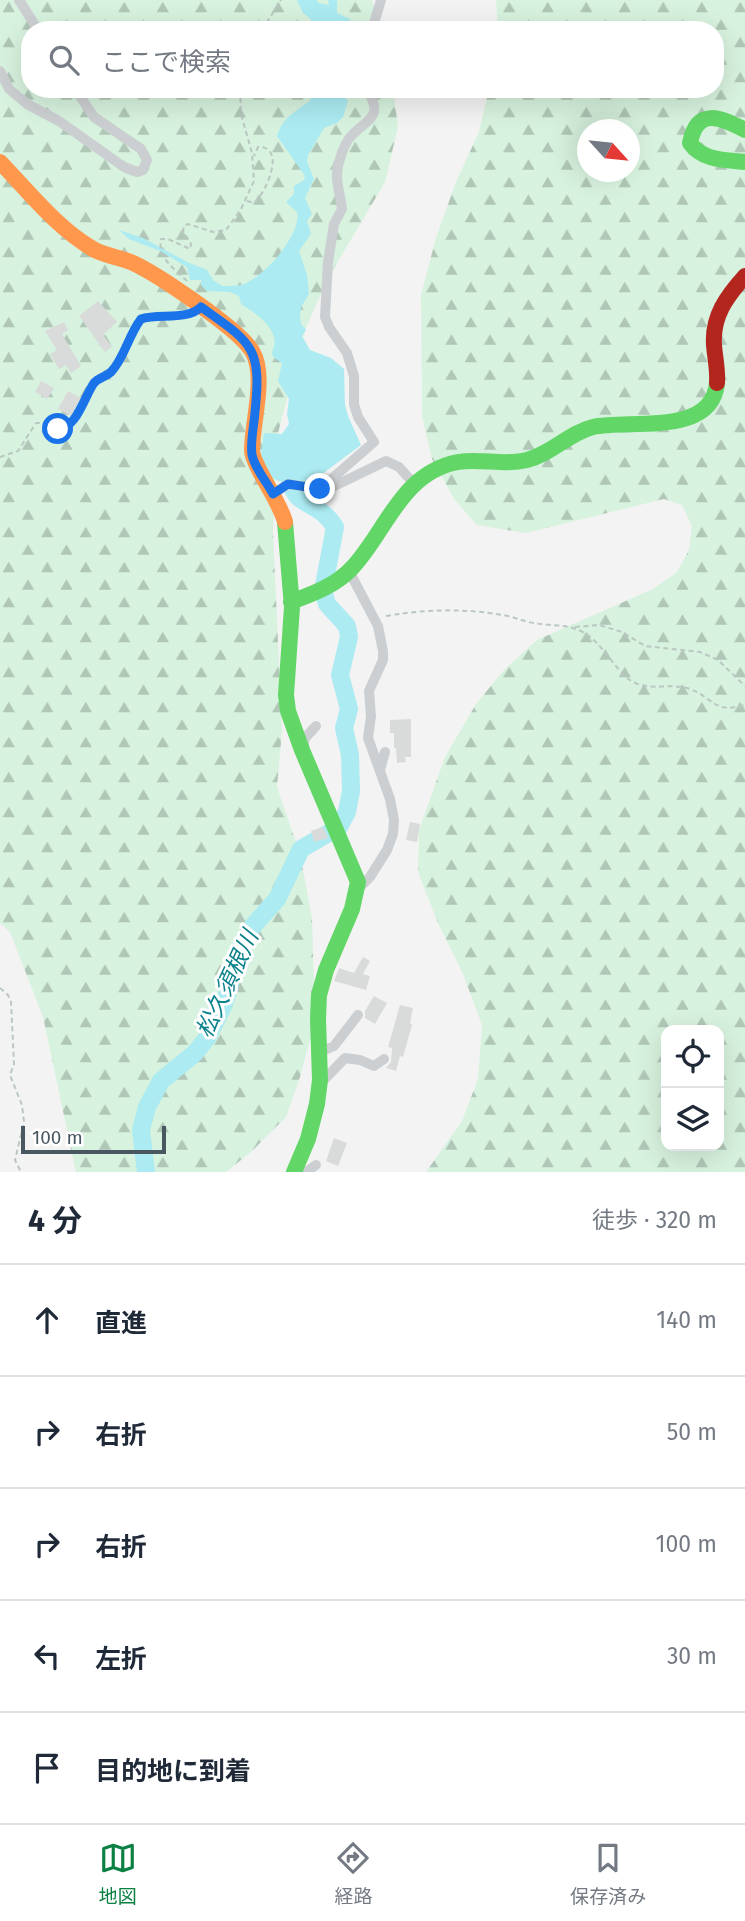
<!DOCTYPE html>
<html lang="ja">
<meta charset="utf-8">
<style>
body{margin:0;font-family:"Fira Sans","Noto Sans JP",sans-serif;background:#f6f6f7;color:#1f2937}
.controls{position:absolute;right:21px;bottom:21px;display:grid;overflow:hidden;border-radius:14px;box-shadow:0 7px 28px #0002}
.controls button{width:63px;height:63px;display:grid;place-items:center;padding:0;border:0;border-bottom:2px solid #e0e1e3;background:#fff;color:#1f2937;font:35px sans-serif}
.compass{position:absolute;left:577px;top:119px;width:63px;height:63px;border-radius:50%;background:#fff;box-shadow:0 7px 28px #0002;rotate:117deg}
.scale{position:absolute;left:21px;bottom:18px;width:145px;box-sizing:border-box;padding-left:7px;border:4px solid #495860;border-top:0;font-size:19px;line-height:24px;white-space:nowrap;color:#495860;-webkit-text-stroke:5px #fff;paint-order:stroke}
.stop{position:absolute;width:21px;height:21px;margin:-16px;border:5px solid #1a73e8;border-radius:50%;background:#fff}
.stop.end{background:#1a73e8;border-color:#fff;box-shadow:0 2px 7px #0008}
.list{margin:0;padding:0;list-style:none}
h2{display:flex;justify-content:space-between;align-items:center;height:91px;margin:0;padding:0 28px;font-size:30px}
h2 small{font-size:23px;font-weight:400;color:#747a83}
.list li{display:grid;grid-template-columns:46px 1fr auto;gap:21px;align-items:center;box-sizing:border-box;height:112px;padding:0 28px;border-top:2px solid #e0e1e3}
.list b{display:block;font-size:26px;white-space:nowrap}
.list em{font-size:23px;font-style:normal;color:#747a83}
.icon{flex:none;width:38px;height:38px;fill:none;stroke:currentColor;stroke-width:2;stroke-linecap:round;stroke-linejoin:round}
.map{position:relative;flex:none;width:745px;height:1172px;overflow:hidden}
.search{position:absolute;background:#fff;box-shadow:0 7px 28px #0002;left:21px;right:21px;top:21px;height:77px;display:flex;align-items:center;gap:18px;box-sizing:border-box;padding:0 24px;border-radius:28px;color:#747a83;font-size:26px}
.sheet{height:651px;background:#fff}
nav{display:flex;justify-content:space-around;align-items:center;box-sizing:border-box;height:98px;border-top:2px solid #e0e1e3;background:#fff;font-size:19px;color:#747a83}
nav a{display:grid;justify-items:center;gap:4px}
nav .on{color:#0b8043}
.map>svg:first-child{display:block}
.forest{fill:url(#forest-firs);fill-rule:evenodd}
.water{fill:#abebf1}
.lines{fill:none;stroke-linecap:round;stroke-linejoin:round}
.river{stroke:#abebf1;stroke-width:18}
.building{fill:#d9dbdb}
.path{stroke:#bac7c2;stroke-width:2;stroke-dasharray:5 3.5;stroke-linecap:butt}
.street{stroke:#cccfd1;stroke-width:10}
.fast{stroke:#63d668;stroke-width:16}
.slow{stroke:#ff974d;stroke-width:16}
.jam{stroke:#b3261e;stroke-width:16}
.route{stroke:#1a73e8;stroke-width:9}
.labels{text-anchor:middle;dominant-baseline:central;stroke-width:6;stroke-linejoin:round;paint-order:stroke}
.water-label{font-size:23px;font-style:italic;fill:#0a818b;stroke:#fff}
</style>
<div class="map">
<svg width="745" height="1172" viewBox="0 0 745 1172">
<defs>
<pattern id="forest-firs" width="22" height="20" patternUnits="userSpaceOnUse" patternTransform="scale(1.75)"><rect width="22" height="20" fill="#d7f2de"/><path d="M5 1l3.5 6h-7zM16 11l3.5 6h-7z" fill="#b0c7b7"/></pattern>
</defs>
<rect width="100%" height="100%" fill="#f3f3f3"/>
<path class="forest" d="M0,0h372l9,30h-351v59h363l5,38 -13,55 -58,98 -22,50 -28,107 -4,94 9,200 -5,56 23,67 12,64 2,67 -3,51 -11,41 -14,40 -35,35 -25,20h-150l-33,-155 -33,-85 -10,-9z
M496,0h249v1172h-319l36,-51 16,-42 4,-54 -19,-51 -25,-51 -20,-51 1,-42 26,-73 31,-53 28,-34 33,-30 116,-51 24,-17 12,-22 3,-24 -10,-21 -18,-6 -138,34 -49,-8 -23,-26 -22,-40 -10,-43 -1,-121 15,-57 20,-56 23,-50 10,-43h226v-59h-217zM588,130h42v42h-42zM666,1030h53v116h-53z"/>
<path class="water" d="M297,0h20l1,3 11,2 -1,-5h9v13l13,6 2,6 -1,5h-41l1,-11 -8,-6z
M309,89h29l10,12 -5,16 -6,6 -13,5 -16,27 -1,7 7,17 -9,19 7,16 -5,7 4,13 -12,17 8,24 2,19 -8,13 -1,10 1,7 5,6 -4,6 8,14 21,8 13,11 1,36 3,11 13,29 -55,41 -28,-5 -15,-9 -2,-17 3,-22 18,1 7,-10 -2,-10 2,-15 -11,-18 4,-18 -9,-6 -1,-5c11,-21 -15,-38 -31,-48l-2,-8 -9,-4 -23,-1 -6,-6v-5h-11l-3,-13 -27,-16 -31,-12 -10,-9 24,8 44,24 20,8 6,10 9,6c7,0 16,0 22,-2 21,-8 58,-50 53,-72l-11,-10 8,-8v-8l10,-6 1,-4 -28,-40c5,-18 20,-26 33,-35l2,-8z"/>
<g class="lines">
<path class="river" d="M146,1172l-5,-42 6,-23 14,-26 34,-28 12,-15 17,-34 18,-60 11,-18 24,-27 24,-50 38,-22 8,-15 4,-21 -1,-36 -6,-27 5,-19 -9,-34 9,-38 -2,-11 -20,-22 -4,-13 12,-64c-19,-31 -44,-15 -47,-59"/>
</g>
<path class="building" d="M98,301l19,21 -14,13 9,12 -7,5 -26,-36z
M64,322l4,8 -6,4 19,32 -10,7 -5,-8 -7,4 -9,-15 7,-4 -12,-19z
M41,381l13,7 -7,11 -12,-7z
M68,391l13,7 -10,18 -13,-7z
M411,719v38h-6l1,5 -9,1 -1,-15h-2v-15h-4v-13z
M410,822l10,2 -3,18 -11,-2z
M323,827l5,11 -14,4 -3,-11z
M363,957l7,4 -7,13 7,2 -4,14 -32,-9 5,-13 15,5z
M374,996l13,7 -12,21 -10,-6v-7z
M400,1005l13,3 -3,15 2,2 -9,32 -3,-1 -4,15 -10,-3 5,-6 1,-14 -4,-1z
M334,1138l13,5 -9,23 -12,-5z"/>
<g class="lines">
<path class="path" d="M230,30l8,-3 22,2
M262,30l19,-30
M247,201l7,2c12,-10 33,-57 4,-56l-4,9
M187,281c-12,-11 -30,-24 -26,-42h7l22,10 1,-5 -8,-13 1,-5 4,-2 25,8 13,-2 15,-21 13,-28 -2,-28 -11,-39 -1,-25
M0,457l18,-6 18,-28c9,-1 18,8 26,6 13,-4 23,-35 31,-45 6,-8 16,-8 21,-16 9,-16 15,-35 27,-49l7,-2 40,-3
M386,616c40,-7 81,-8 122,0 9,2 17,6 26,7 14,3 28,1 42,6 25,9 34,36 54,51 17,12 38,3 57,8 26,8 26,27 58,17
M575,627l24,-2 23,7 23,14 55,6 18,8 27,26
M0,988l8,7 3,7 3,62 -4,11 12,30 2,17 -9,38 6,12"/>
<path class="street" d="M19,0l19,30
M372,30l9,-30
M0,71l9,18 18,15 32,17 65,46 13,5 6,-2 4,-10 -6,-11 -47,-32 -19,-28
M324,491l62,-30 13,6 16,18
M273,494l15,-10 32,5 54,-47 -16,-25 -4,-13v-28l-7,-23 -18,-26 -4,-10 3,-55 6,-38 8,-15c-2,-18 -9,-32 -2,-50 2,-8 7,-19 13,-25 17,-16 31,-19 13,-45
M349,571l29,55 5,25v9l-14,31 2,25 -3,22 22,61 4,21 -1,14 -6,16 -17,27 -13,13
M303,748l2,-10 11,-12
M380,770l5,-18
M320,1052l14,-6 24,-31
M320,1084l25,-26 15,2 14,6 10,-7
M306,1172l10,-7"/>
<path class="fast" d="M745,130c-25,-13 -48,-23 -55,13 13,18 35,17 55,19
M285,522l7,85 -6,88 2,16 14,39 56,132 -6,27 -26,61 -7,25 -1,24 2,61 -3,24 -9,35 -14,33
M291,602c21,-8 44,-16 60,-33 35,-36 49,-96 107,-107 23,-4 46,4 69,-2 24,-6 42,-27 66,-33 37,-8 119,10 124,-44"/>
<path class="slow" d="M0,162c29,30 57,66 93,87 12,7 27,8 40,14 24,11 106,66 119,88 15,24 0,71 0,99 0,15 28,51 33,72"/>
<path class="jam" d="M717,383c1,-13 -2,-25 -3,-38 -2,-29 13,-49 31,-69"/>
</g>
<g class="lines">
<path class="route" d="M58,429c19,-1 26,-32 36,-46 5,-6 12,-6 17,-11 13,-13 18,-38 30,-53 18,-6 46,2 60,-12 51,36 61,40 54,105 -1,14 -5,30 -3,43 3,14 15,27 21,39l15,-10 32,5"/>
</g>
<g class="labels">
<g class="water-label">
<text transform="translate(227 984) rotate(-65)">松久須根川</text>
</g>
</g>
</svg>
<div class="controls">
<button><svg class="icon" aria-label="locate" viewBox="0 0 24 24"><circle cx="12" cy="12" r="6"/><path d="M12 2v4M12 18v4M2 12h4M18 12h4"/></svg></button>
<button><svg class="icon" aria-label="layers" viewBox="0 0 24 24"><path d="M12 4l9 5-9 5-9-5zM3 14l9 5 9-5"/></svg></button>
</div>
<svg class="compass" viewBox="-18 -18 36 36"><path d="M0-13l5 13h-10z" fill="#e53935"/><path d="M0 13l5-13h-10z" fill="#747a83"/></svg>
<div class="scale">100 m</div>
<div class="stop" style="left:58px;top:429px"></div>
<div class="stop end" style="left:320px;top:489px"></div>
<div class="search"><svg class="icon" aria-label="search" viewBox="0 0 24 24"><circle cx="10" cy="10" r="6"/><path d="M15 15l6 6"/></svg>ここで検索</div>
</div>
<section class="sheet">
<h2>4 分<small>徒歩 · 320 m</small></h2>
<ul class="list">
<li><svg class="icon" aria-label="ahead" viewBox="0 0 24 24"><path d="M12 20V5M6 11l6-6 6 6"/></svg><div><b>直進</b></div><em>140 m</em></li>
<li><svg class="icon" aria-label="right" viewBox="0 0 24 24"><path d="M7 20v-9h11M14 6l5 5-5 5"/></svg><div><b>右折</b></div><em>50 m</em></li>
<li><svg class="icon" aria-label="right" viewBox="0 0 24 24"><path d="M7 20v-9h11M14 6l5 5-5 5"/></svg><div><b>右折</b></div><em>100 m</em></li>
<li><svg class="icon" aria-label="left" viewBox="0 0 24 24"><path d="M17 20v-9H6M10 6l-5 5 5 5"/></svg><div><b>左折</b></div><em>30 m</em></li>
<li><svg class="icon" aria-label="arrive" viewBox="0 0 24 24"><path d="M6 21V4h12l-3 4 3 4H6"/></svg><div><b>目的地に到着</b></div></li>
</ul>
</section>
<nav>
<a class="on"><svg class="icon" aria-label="map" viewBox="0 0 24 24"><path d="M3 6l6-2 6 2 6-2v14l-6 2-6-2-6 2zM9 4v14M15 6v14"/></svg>地図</a>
<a><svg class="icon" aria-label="directions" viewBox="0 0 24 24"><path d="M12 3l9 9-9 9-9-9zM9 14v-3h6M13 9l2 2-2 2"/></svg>経路</a>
<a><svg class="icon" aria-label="saved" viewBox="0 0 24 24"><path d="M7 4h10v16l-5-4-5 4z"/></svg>保存済み</a>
</nav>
